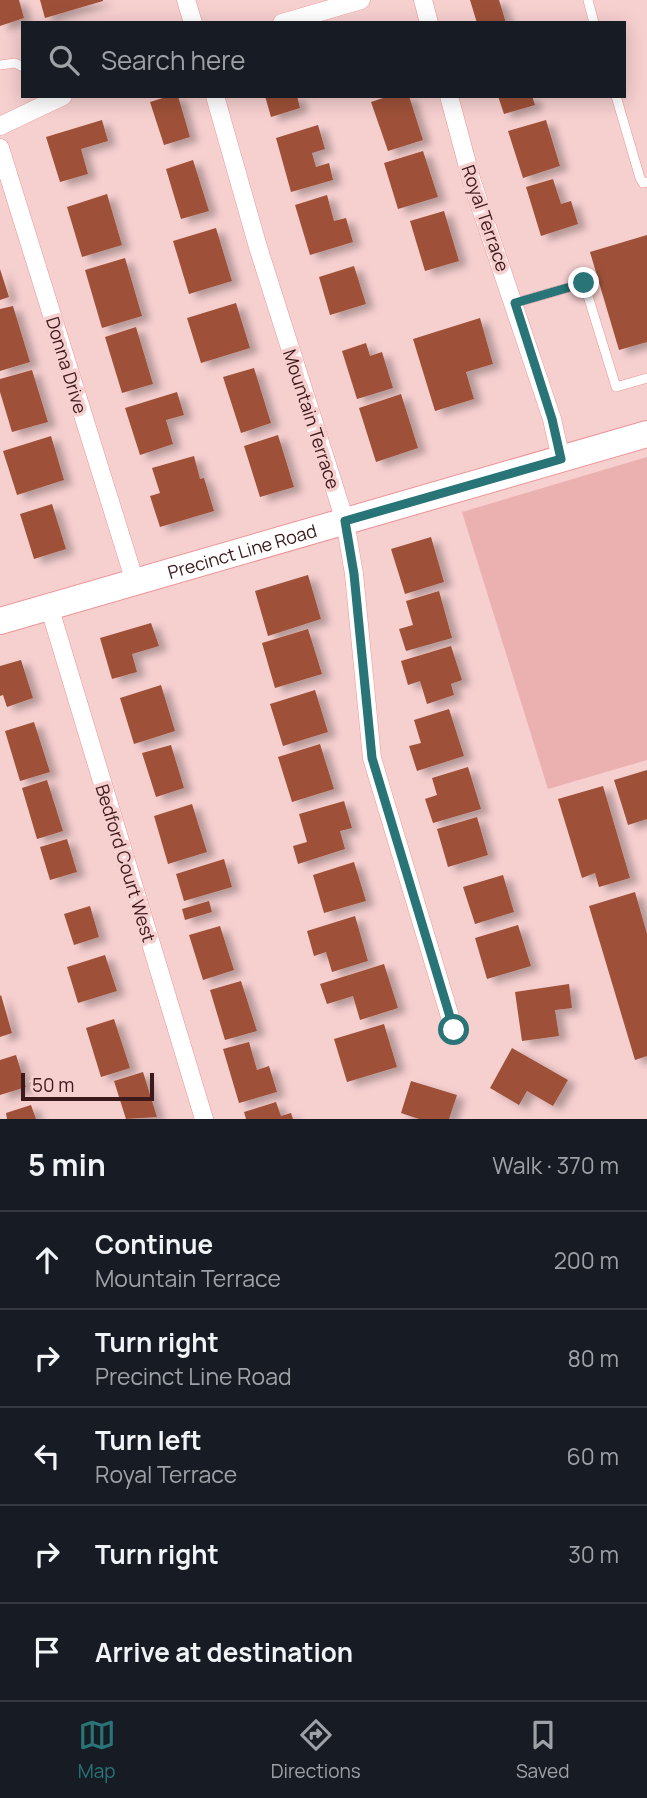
<!DOCTYPE html>
<meta charset="utf-8">
<style>
body{margin:0;font-family:Manrope,sans-serif;background:#242831;color:#f1f3f6}
.scale{position:absolute;left:21px;bottom:18px;width:133px;box-sizing:border-box;padding-left:7px;border:4px solid #3c191b;border-top:0;font-size:19px;line-height:24px;white-space:nowrap;color:#3c191b;-webkit-text-stroke:5px #f6cfcf;paint-order:stroke}
.stop{position:absolute;width:21px;height:21px;margin:-16px;border:5px solid #297476;border-radius:50%;background:#fff}
.stop.end{background:#297476;border-color:#fff;box-shadow:0 2px 7px #0008}
.list{margin:0;padding:0;list-style:none}
h2{display:flex;justify-content:space-between;align-items:center;height:91px;margin:0;padding:0 28px;font-size:30px}
h2 small{font-size:23px;font-weight:400;color:#9ea1a6}
.list li{display:grid;grid-template-columns:46px 1fr auto;gap:21px;align-items:center;box-sizing:border-box;height:98px;padding:0 28px;border-top:2px solid #363941}
.list b{display:block;font-size:26px;white-space:nowrap}
.list p{margin:0;font-size:23px;white-space:nowrap;color:#9ea1a6}
.list em{font-size:23px;font-style:normal;color:#9ea1a6}
.icon{flex:none;width:38px;height:38px;fill:none;stroke:currentColor;stroke-width:2;stroke-linecap:round;stroke-linejoin:round}
.map{position:relative;flex:none;width:647px;height:1119px;overflow:hidden}
.search{position:absolute;background:#171b24;box-shadow:0 4px 18px #0003;left:21px;right:21px;top:21px;height:77px;display:flex;align-items:center;gap:18px;box-sizing:border-box;padding:0 24px;border-radius:0px;color:#9ea1a6;font-size:26px}
.sheet{height:581px;background:#171b24}
nav{display:flex;justify-content:space-around;align-items:center;box-sizing:border-box;height:98px;border-top:2px solid #363941;background:#171b24;font-size:19px;color:#9ea1a6}
nav a{display:grid;justify-items:center;gap:4px}
nav .on{color:#297476}
.map>svg:first-child{display:block}
.green{fill:#ebb1b1}
.building{fill:#9e5138;filter:url(#shadow)}
.lines{fill:none;stroke-linecap:round;stroke-linejoin:round}
.lane-casing{stroke:#ee9496;stroke-width:10}
.street-casing{stroke:#ee9496;stroke-width:19}
.secondary-casing{stroke:#ee9496;stroke-width:28}
.lane{stroke:#fff;stroke-width:9}
.street{stroke:#fff;stroke-width:18}
.secondary{stroke:#fff;stroke-width:26}
.route{stroke:#297476;stroke-width:9}
.labels{text-anchor:middle;dominant-baseline:central;stroke-width:7;stroke-linejoin:round;paint-order:stroke}
.street-label{font-size:18px;fill:#3c191b;stroke:#f6cfcf}
</style>
<div class="map">
<svg width="647" height="1119" viewBox="0 0 647 1119">
<defs>
<filter id="shadow"><feDropShadow dx="8" dy="4.5" stdDeviation="3.5" flood-color="#0004"/></filter>
</defs>
<rect width="100%" height="100%" fill="#f6cfcf"/>
<path class="green" d="M647,457v303l-99,29 -86,-277z"/>
<path class="building" d="M0,0h19l5,18 -24,8z
M40,0h63v1l-58,17z
M470,0h29l7,23h-29z
M169,96h9l12,41 -26,8 -14,-43z
M265,96h32l3,12 -29,9z
M389,96h20l14,44 -35,11 -17,-49z
M498,96h34l3,9 -31,9z
M102,120l6,21 -27,8 7,25 -28,8 -14,-45z
M546,120l14,46 -37,12 -15,-47z
M318,125l7,24 -13,4 4,14 13,-4 4,17 -42,12 -15,-54z
M423,151l15,46 -40,12 -14,-46z
M193,160l16,51 -28,8 -15,-50z
M553,179l8,25 10,-3 7,23 -37,12 -15,-49z
M107,194l15,51 -40,12 -15,-50z
M327,195l7,26 12,-3 7,24 -43,13 -15,-50z
M444,211l15,50 -34,10 -15,-50z
M216,228l16,53 -43,13 -16,-53z
M647,235v107l-28,8 -29,-98z
M125,258l17,58 -40,12 -17,-58z
M354,266l12,38 -36,11 -11,-38z
M0,269l9,28 -9,3z
M236,303l14,45 -49,15 -14,-45z
M13,306l17,56 -30,9v-62z
M480,318l13,46 -27,8 8,27 -39,12 -22,-72z
M136,327l17,57 -31,9 -17,-56z
M366,343l4,13 12,-4 11,36 -36,11 -15,-48z
M254,368l17,55 -30,10 -18,-56z
M32,370l16,52 -36,10 -12,-40v-13z
M177,392l7,23 -18,5 7,24 -33,11 -15,-47z
M401,394l17,54 -42,14 -17,-54z
M278,435l16,52 -34,10 -16,-51z
M51,436l13,44 -47,15 -14,-44z
M194,456l6,23 4,-1 10,33 -54,16 -10,-31 10,-3 -8,-25z
M52,504l14,45 -32,10 -14,-45z
M431,537l13,45 -39,12 -14,-45z
M308,575l13,44 -53,17 -13,-45z
M439,591l13,47 -46,13 -7,-22 14,-4 -7,-24z
M151,623l8,23 -27,8 5,18 -25,7 -12,-41z
M308,629l14,45 -47,14 -13,-45z
M451,646l11,34 -11,4 3,11 -27,9 -7,-23 -12,4 -7,-24z
M21,660l12,38 -26,9 -4,-12 -3,1v-30z
M161,685l14,46 -41,13 -14,-46z
M315,690l13,42 -45,14 -13,-42z
M449,709l15,47 -47,15 -8,-25 12,-3 -7,-23z
M34,722l16,50 -30,9 -15,-50z
M320,744l14,45 -42,13 -14,-45z
M171,745l13,43 -28,9 -14,-44z
M468,767l13,42 -48,14 -8,-24 12,-4 -5,-17z
M647,770v49l-19,6 -14,-45z
M47,780l16,51 -26,8 -15,-51z
M603,786l27,92 -31,9 -4,-14 -13,5 -24,-79z
M344,801l8,27 -12,3 5,18 -47,15 -5,-18 14,-4 -8,-28z
M192,804l15,48 -39,12 -14,-48z
M477,817l11,38 -40,12 -11,-38z
M67,839l10,33 -27,8 -10,-33z
M224,859l8,28 -48,14 -8,-27z
M354,862l12,39 -42,12 -11,-38z
M503,875l11,37 -39,12 -12,-37z
M635,892l12,42v122l-12,4 -46,-154z
M209,901l3,11 -27,8 -3,-11z
M90,906l9,31 -25,8 -10,-31z
M355,916l13,45 -36,11 -6,-20 -12,4 -7,-25z
M518,925l13,41 -44,13 -12,-41z
M220,926l14,44 -31,10 -14,-45z
M105,955l12,36 -39,12 -11,-36z
M384,964l14,44 -38,12 -7,-24 -26,8 -7,-20z
M241,981l16,50 -32,9 -15,-50z
M569,984l3,24 -17,2 4,26 -37,5 -7,-49z
M1,995l11,38 -12,4v-41z
M114,1019l16,49 -29,9 -15,-49z
M384,1024l13,43 -50,15 -13,-43z
M249,1042l8,28 12,-4 8,26 -38,11 -16,-54z
M512,1048l56,32 -15,26 -26,-15 -8,14 -29,-17z
M16,1055l10,32 -26,8v-35z
M143,1072l14,45 -31,2 -12,-38z
M411,1081l46,14 -8,24h-30l-18,-6z
M276,1102l5,14 10,-3 2,6h-47l-2,-7z
M31,1105l5,14h-29l-1,-6z"/>
<g class="lines">
<g class="lane-casing">
<path id="lane" d="M588,0l6,23
M0,65l15,-2 8,4
M616,96l24,82 3,5 4,-1
M515,303l69,-20 32,104 31,-9"/>
</g>
<g class="street-casing">
<path id="street" d="M186,0l7,23
M423,0l6,23
M282,23l79,-23
M215,96l43,151 87,274 9,53 18,184 82,272
M449,96l23,86 80,237 9,40
M0,126l63,-30
M0,148l135,434
M49,606l155,513"/>
</g>
<g class="secondary-casing">
<g id="secondary">
<path id="s1" d="M0,621l647,-187"/>
</g>
</g>
<use href="#lane" class="lane"/>
<use href="#street" class="street"/>
<use href="#secondary" class="secondary"/>
</g>
<g class="lines">
<path class="route" d="M454,1030l-82,-272 -18,-184 -9,-53 216,-62 -9,-40 -37,-116 69,-20"/>
</g>
<g class="labels">
<g class="street-label">
<text transform="translate(486 218) rotate(71)">Royal Terrace</text>
<text transform="translate(67 365) rotate(73)">Donna Drive</text>
<text transform="translate(312 419) rotate(72)">Mountain Terrace</text>
<text stroke="none"><textPath href="#s1" startOffset="252">Precinct Line Road</textPath></text>
<text transform="translate(126 863) rotate(73)">Bedford Court West</text>
</g>
</g>
</svg>
<div class="scale">50 m</div>
<div class="stop" style="left:454px;top:1030px"></div>
<div class="stop end" style="left:584px;top:283px"></div>
<div class="search"><svg class="icon" aria-label="search" viewBox="0 0 24 24"><circle cx="10" cy="10" r="6"/><path d="M15 15l6 6"/></svg>Search here</div>
</div>
<section class="sheet">
<h2>5 min<small>Walk · 370 m</small></h2>
<ul class="list">
<li><svg class="icon" aria-label="ahead" viewBox="0 0 24 24"><path d="M12 20V5M6 11l6-6 6 6"/></svg><div><b>Continue</b><p>Mountain Terrace</p></div><em>200 m</em></li>
<li><svg class="icon" aria-label="right" viewBox="0 0 24 24"><path d="M7 20v-9h11M14 6l5 5-5 5"/></svg><div><b>Turn right</b><p>Precinct Line Road</p></div><em>80 m</em></li>
<li><svg class="icon" aria-label="left" viewBox="0 0 24 24"><path d="M17 20v-9H6M10 6l-5 5 5 5"/></svg><div><b>Turn left</b><p>Royal Terrace</p></div><em>60 m</em></li>
<li><svg class="icon" aria-label="right" viewBox="0 0 24 24"><path d="M7 20v-9h11M14 6l5 5-5 5"/></svg><div><b>Turn right</b></div><em>30 m</em></li>
<li><svg class="icon" aria-label="arrive" viewBox="0 0 24 24"><path d="M6 21V4h12l-3 4 3 4H6"/></svg><div><b>Arrive at destination</b></div></li>
</ul>
</section>
<nav>
<a class="on"><svg class="icon" aria-label="map" viewBox="0 0 24 24"><path d="M3 6l6-2 6 2 6-2v14l-6 2-6-2-6 2zM9 4v14M15 6v14"/></svg>Map</a>
<a><svg class="icon" aria-label="directions" viewBox="0 0 24 24"><path d="M12 3l9 9-9 9-9-9zM9 14v-3h6M13 9l2 2-2 2"/></svg>Directions</a>
<a><svg class="icon" aria-label="saved" viewBox="0 0 24 24"><path d="M7 4h10v16l-5-4-5 4z"/></svg>Saved</a>
</nav>
